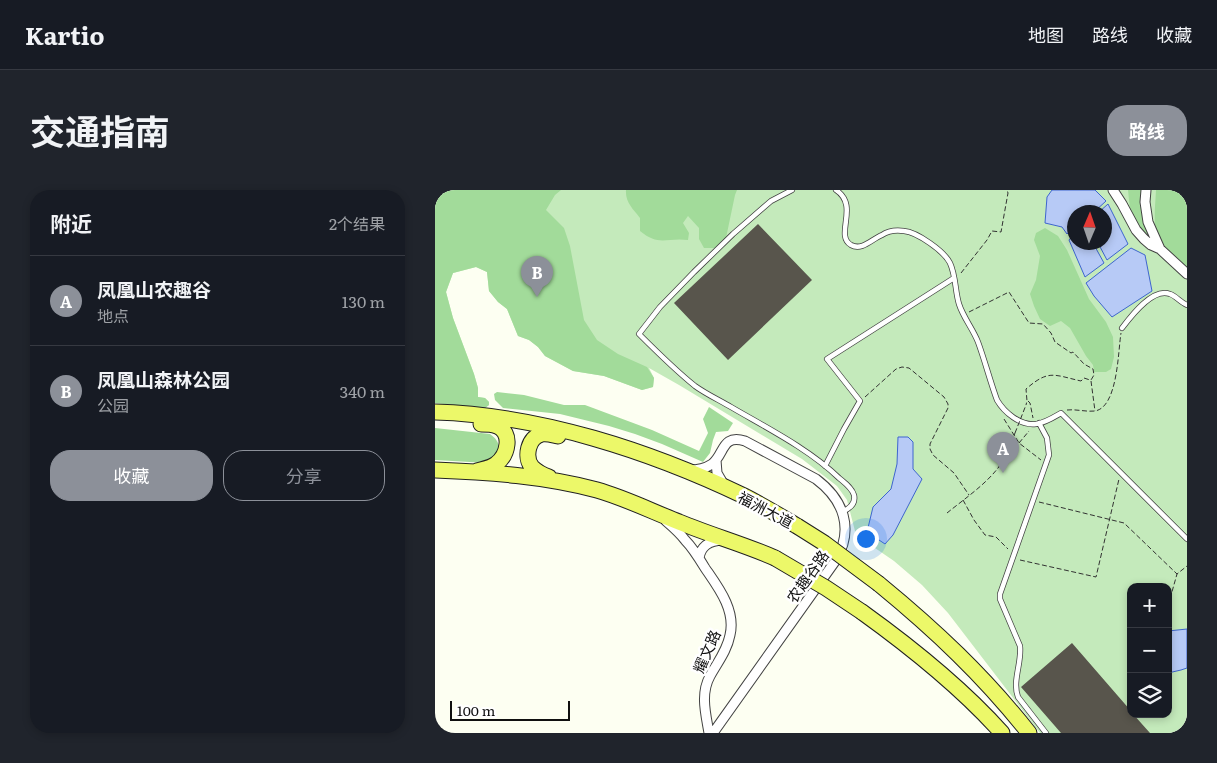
<!DOCTYPE html>
<html lang="zh">
<meta charset="utf-8">
<style>
body{margin:0;font-family:Literata,"Noto Sans SC",serif;background:#20242c;color:#f1f3f6}
.controls{position:absolute;right:15px;bottom:15px;display:grid;overflow:hidden;border-radius:10px;box-shadow:0 2px 8px #0003}
.controls button{width:45px;height:45px;display:grid;place-items:center;padding:0;border:0;border-bottom:1px solid #363941;background:#171b24;color:#f1f3f6;font:25px sans-serif}
.compass{position:absolute;left:632px;top:15px;width:45px;height:45px;border-radius:50%;background:#171b24;box-shadow:0 2px 8px #0003;rotate:2deg}
.scale{position:absolute;left:15px;bottom:12px;width:120px;box-sizing:border-box;padding-left:5px;border:2px solid #101010;border-top:0;font-size:14px;line-height:18px;white-space:nowrap;color:#101010;-webkit-text-stroke:4px #fff;paint-order:stroke}
.you{position:absolute;left:430px;top:348px;width:18px;height:18px;margin:-12px;border:4px solid #fff;border-radius:50%;background:#1a73e8;box-shadow:0 0 0 8px #1a73e833}
.badge{display:grid;place-items:center;width:32px;height:32px;border-radius:50%;background:#8c9099;color:#fff;font-size:16px;font-weight:700}
.pin{position:absolute;translate:-50% -41px;filter:drop-shadow(0 1px 2px #0008)}
.pin::after{content:'';position:absolute;top:26px;width:18px;height:15px;background:inherit;clip-path:polygon(0 0,100% 0,50% 100%)}
.list{margin:0;padding:0;list-style:none}
h2{display:flex;justify-content:space-between;align-items:center;height:65px;margin:0;padding:0 20px;font-size:21px}
h2 small{font-size:16px;font-weight:400;color:#9ea1a6}
.list li{display:grid;grid-template-columns:32px 1fr auto;gap:15px;align-items:center;box-sizing:border-box;height:90px;padding:0 20px;border-top:1px solid #363941}
.list b{display:block;font-size:19px;white-space:nowrap}
.list p{margin:0;font-size:16px;white-space:nowrap;color:#9ea1a6}
.list em{font-size:16px;font-style:normal;color:#9ea1a6}
.actions{display:flex;gap:10px;padding:15px 20px}
.actions a{flex:1;padding:11px 0;border:1px solid #8c9099;border-radius:20px;text-align:center;font-size:18px;color:#8c9099}
.actions .main{background:#8c9099;color:#fff}
.icon{flex:none;width:28px;height:28px;fill:none;stroke:currentColor;stroke-width:2;stroke-linecap:round;stroke-linejoin:round}
.map{position:relative;flex:none;width:752px;height:543px;overflow:hidden;border-radius:20px}
header{display:flex;align-items:center;gap:30px;box-sizing:border-box;height:70px;padding:0 25px;background:#171b24;border-bottom:1px solid #363941}
header strong{font-size:24px}
nav{display:flex;gap:28px;margin-inline-start:auto;font-size:18px}
.intro{display:flex;align-items:center;justify-content:space-between;box-sizing:border-box;height:120px;padding:0 30px}
h1{margin:0;font-size:35px}
.button{padding:12px 22px;border-radius:20px;background:#8c9099;color:#fff;font-size:18px;font-weight:700}
main{display:flex;gap:30px;padding:0 30px}
aside{flex:1;background:#171b24;border-radius:20px;box-shadow:0 2px 8px #0003}
.map>svg:first-child{display:block}
.green{fill:#c4eabb;fill-rule:evenodd}
.forest{fill:#a2db9a}
.water{fill:#b7caf6;stroke:#3e65ce}
.building{fill:#58554c}
.lines{fill:none;stroke-linecap:round;stroke-linejoin:round}
.service-casing{stroke:#434343;stroke-width:6}
.minor-casing{stroke:#434343;stroke-width:11}
.primary-casing{stroke:#212121;stroke-width:17}
.path{stroke:#323232;stroke-width:1;stroke-dasharray:5 2.5;stroke-linecap:butt}
.service{stroke:#fff;stroke-width:4.5}
.minor{stroke:#fff;stroke-width:9}
.primary{stroke:#ecf869;stroke-width:15}
.primary-bridge-casing{stroke:#212121;stroke-width:17;stroke-linecap:butt}
.path-bridge{stroke:#323232;stroke-width:1;stroke-dasharray:5 2.5;stroke-linecap:butt}
.primary-bridge{stroke:#ecf869;stroke-width:15}
.labels{text-anchor:middle;dominant-baseline:central;stroke-width:5;stroke-linejoin:round;paint-order:stroke}
.street-label{font-size:15px;fill:#101010;stroke:#fff}
</style>
<header>
<strong>Kartio</strong>
<nav><a>地图</a><a>路线</a><a>收藏</a></nav>
</header>
<div class="intro"><h1>交通指南</h1><a class="button">路线</a></div>
<main>
<aside>
<h2>附近<small>2个结果</small></h2>
<ul class="list">
<li><span class="badge">A</span><div><b>凤凰山农趣谷</b><p>地点</p></div><em>130 m</em></li>
<li><span class="badge">B</span><div><b>凤凰山森林公园</b><p>公园</p></div><em>340 m</em></li>
</ul>
<div class="actions"><a class="main">收藏</a><a>分享</a></div>
</aside>
<div class="map">
<svg width="752" height="543" viewBox="0 0 752 543">
<rect width="100%" height="100%" fill="#fdfff2"/>
<path class="green" d="M0,0h752v543h-147l-92,-120 -26,-28 -28,-24 -38,-26 -9,-35 -10,-14 -35,-27 -123,-74 -30,-17 5,10 -1,9 -11,3 -38,-14 -31,-5 -28,-15 -7,-9 -9,-7 -11,-4 -11,-27 -9,-7 -9,-11 -2,-19 -11,-5 -23,6 -7,19 7,26 21,56 4,14v9l7,1 4,4v3l-4,3 -50,-5zM640,22h30v30h-30zM696,397h37v127h-37z"/>
<path class="forest" d="M0,0h126l-6,5 -9,15 18,18 6,18 14,74 13,20 21,14 29,13 7,11 -1,9 -11,3 -38,-14 -31,-5 -28,-15 -7,-9 -9,-7 -11,-4 -11,-27 -9,-7 -9,-11 -2,-19 -11,-5 -23,6 -7,19 7,26 21,56 4,14v9l7,1 4,4v3l-4,3 -50,-5z
M191,0h111l-2,5 -9,43 -9,10h-13l-5,-9v-11l-11,-12 -5,7 6,10 -1,7c-21,-3 -29,7 -48,-9v-13c-7,-9 -15,-16 -14,-28z
M693,0h14l12,51 -9,-4 -15,-27z
M721,0h31v80c-7,-6 -16,-11 -22,-18 -14,-17 -10,-41 -9,-62z
M610,38l13,8 9,14 22,49 17,23 7,15 1,20 -3,12 -5,3h-12l-1,-7 -7,-9 -16,-28 -9,-7 -11,5 -10,-7 -6,-13 -4,-12 6,-14 4,-24 -6,-16 2,-7z
M62,202l27,3 40,10h21l67,25 47,21 9,-18 -5,-14 6,-12 24,16 -5,8 -12,1 -3,8 -3,13 -7,9 -41,-18 -27,-10 -26,-8 -49,-12 -57,-6 -8,-8 -1,-6z
M0,238l55,6c8,6 10,10 8,20l-11,9 -52,-3z"/>
<path class="water" d="M617,0h43l11,11 -12,11h-19l-1,14 -7,8 -5,-7 -17,-4 2,-26z
M673,14l20,40 -21,16 -9,-17 7,-1v-30h-6z
M639,44l1,8 18,1 11,20 -19,14 -16,-37z
M696,58l14,7 7,36 -40,26 -18,-21 -8,-13z
M463,247h10l5,5v27l9,10 -29,56 -8,9 -18,-12 6,-25 18,-18 6,-25z
M752,439v39l-6,2 -13,3v-42z"/>
<path class="building" d="M323,34l54,56 -84,80 -54,-57z
M637,453l59,68v3h2l17,19h-89l-40,-46z"/>
<g class="lines">
<g class="service-casing">
<path id="service" d="M357,0l-21,11 -38,33 -39,38 -34,35 -21,27c18,18 36,36 56,52 11,8 24,14 36,21 36,21 78,42 108,71 6,5 13,10 15,17 2,9 -5,14 -12,17
M401,0c24,16 -2,45 15,55 11,6 21,-6 31,-10 6,-4 15,-5 22,-4 13,1 40,20 46,32 6,13 5,28 9,41 4,13 14,25 19,38 7,19 12,39 19,58 7,12 23,26 39,24 9,-1 18,-7 25,-11l126,126
M687,138c9,-12 31,-41 48,-34 6,2 10,8 17,11
M604,233l8,15 2,17 -49,139v5l20,47c2,17 -8,35 -2,51l28,36
M390,276l19,-37 16,-28 -33,-42 127,-81"/>
</g>
<g class="minor-casing">
<path id="minor" d="M678,0l9,14 14,26 8,9 7,6 9,4
M711,0l-1,12 3,20 12,27 27,25
M281,270l1,13 7,12
M254,280c8,0 17,-2 23,-6 13,-10 9,-30 33,-23l71,38c28,21 38,50 20,81l-123,173
M231,331c7,6 14,12 19,19 8,8 14,18 20,28 13,19 31,42 25,67 -3,16 -13,28 -20,41 -10,18 -4,39 -1,57
M264,368c2,-13 11,-17 23,-18"/>
</g>
<g class="primary-casing">
<path id="primary" d="M0,222c105,3 215,39 309,84 18,9 36,20 53,30
M0,280c54,2 110,6 162,20 28,8 54,21 82,32 31,13 64,22 96,36
M42,281c7,-2 14,-3 19,-7 12,-9 17,-31 1,-38 -5,-2 -11,-2 -16,-2
M114,287c-6,-2 -12,-5 -17,-10 -8,-10 -4,-30 10,-33 5,-1 11,1 16,2
M444,394c56,46 105,92 150,149
M427,422c50,36 99,75 140,121"/>
</g>
<path class="path" d="M526,83l26,-33 5,-9 9,1 7,-39 -1,-3
M534,122l40,-20 20,31 14,1 8,9 4,9 16,11 2,-1 11,12 9,5 1,6 -3,5h-1l-6,-2 -3,3c-27,-6 -32,-12 -55,8l1,12 -1,4
M656,191l4,30
M430,207l31,-28 6,-2 7,1 35,29 4,7v4l-18,36v5l3,6 21,18 15,22
M593,211l2,2 3,15
M632,220c9,-1 19,2 28,1 23,-4 23,-60 26,-78
M569,229l15,24 22,17
M584,253l10,-12
M528,310l11,20 11,15 11,2 12,12
M604,312l85,21 53,51
M512,323c16,-13 38,-28 51,-45 8,-10 12,-23 17,-35
M585,370l76,17 23,-98
M733,416l9,-32 10,-8"/>
<use href="#service" class="service"/>
<use href="#minor" class="minor"/>
<use href="#primary" class="primary"/>
<g class="primary-bridge-casing">
<path id="primary-bridge" d="M362,336l27,17 55,41
M340,368l51,30 36,24"/>
</g>
<path class="path-bridge" d="M580,243l11,-28"/>
<use href="#primary-bridge" class="primary-bridge"/>
</g>
<g class="labels">
<g class="street-label">
<text transform="translate(331 319) rotate(28)">福洲大道</text>
<text transform="translate(372 386) rotate(-55)">农趣谷路</text>
<text transform="translate(271 461) rotate(-66)">耀文路</text>
</g>
</g>
</svg>
<div class="controls">
<button>+</button>
<button>−</button>
<button><svg class="icon" aria-label="layers" viewBox="0 0 24 24"><path d="M12 4l9 5-9 5-9-5zM3 14l9 5 9-5"/></svg></button>
</div>
<svg class="compass" viewBox="-18 -18 36 36"><path d="M0-13l5 13h-10z" fill="#e53935"/><path d="M0 13l5-13h-10z" fill="#9ea1a6"/></svg>
<div class="scale">100 m</div>
<div class="you"></div>
<div class="pin badge" style="left:568px;top:283px">A</div>
<div class="pin badge" style="left:102px;top:107px">B</div>
</div>
</main>
